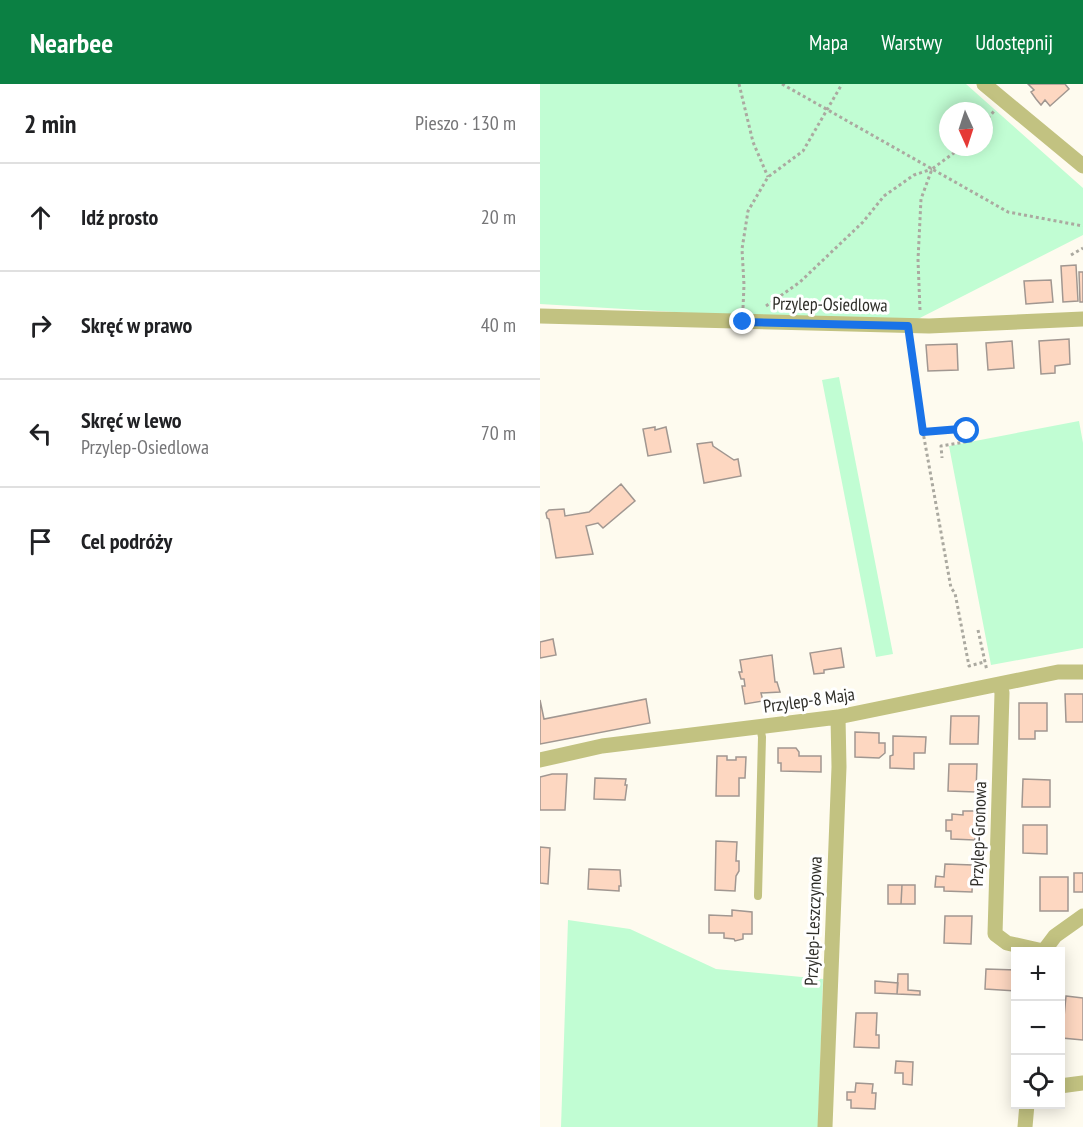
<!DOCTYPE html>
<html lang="pl">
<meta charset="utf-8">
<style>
body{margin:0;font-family:"PT Sans Narrow",sans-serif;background:#f2f2f2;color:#202124}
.controls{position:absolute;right:18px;bottom:18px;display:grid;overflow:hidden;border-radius:0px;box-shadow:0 3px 15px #0003}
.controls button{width:54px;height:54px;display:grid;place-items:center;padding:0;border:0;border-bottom:2px solid #e0e0e0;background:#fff;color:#202124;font:30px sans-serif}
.compass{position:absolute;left:399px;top:18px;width:54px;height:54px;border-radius:50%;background:#fff;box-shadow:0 3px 15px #0003;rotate:177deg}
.stop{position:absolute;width:18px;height:18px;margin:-14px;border:4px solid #1a73e8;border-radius:50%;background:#fff}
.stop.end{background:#1a73e8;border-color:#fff;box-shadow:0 2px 6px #0008}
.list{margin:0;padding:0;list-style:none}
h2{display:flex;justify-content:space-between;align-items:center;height:78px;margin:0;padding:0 24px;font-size:26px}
h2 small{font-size:20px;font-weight:400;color:#757577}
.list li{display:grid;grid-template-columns:39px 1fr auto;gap:18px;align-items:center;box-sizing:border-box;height:108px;padding:0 24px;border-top:2px solid #e0e0e0}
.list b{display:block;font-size:22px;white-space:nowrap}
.list p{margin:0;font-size:20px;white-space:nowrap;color:#757577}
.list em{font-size:20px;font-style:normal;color:#757577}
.icon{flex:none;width:33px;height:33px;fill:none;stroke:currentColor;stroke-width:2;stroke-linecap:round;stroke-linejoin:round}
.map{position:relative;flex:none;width:543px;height:1043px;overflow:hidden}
header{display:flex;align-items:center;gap:36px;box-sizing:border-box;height:84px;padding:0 30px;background:#0b8043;color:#fff}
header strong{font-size:28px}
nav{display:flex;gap:33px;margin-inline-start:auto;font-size:21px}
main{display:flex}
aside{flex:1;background:#fff}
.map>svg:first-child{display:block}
.green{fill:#c1fdd3;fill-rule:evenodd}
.building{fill:#fdd7c1;stroke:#a19791;stroke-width:1.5}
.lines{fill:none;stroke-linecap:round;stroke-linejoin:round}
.path{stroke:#aba9a0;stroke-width:3;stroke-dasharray:3 3;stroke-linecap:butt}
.service{stroke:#c2c281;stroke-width:8}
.minor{stroke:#c2c281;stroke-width:15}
.route{stroke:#1a73e8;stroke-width:8}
.labels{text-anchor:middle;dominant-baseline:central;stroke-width:6;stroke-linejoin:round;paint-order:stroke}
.street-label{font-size:18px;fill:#2f2e29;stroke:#fff}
</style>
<header>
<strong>Nearbee</strong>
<nav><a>Mapa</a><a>Warstwy</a><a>Udostępnij</a></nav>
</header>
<main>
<aside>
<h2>2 min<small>Pieszo · 130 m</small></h2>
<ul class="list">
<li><svg class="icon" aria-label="ahead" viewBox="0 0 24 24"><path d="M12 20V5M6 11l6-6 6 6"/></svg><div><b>Idź prosto</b></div><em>20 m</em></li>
<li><svg class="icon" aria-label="right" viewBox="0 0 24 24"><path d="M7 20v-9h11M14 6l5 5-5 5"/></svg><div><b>Skręć w prawo</b></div><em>40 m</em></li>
<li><svg class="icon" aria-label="left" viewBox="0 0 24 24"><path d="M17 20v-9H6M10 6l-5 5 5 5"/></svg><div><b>Skręć w lewo</b><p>Przylep-Osiedlowa</p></div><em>70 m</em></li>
<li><svg class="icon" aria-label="arrive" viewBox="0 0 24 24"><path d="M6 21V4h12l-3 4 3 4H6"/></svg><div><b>Cel podróży</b></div></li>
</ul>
</aside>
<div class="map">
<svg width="543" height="1043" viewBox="0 0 543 1043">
<rect width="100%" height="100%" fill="#fefbef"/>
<path class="green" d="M0,0h426l117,104v47l-171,87 -170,-6 -202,-12zM408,27h36v36h-36z
M299,293l54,277 -17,3 -54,-277z
M539,337l4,22v205l-92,17 -42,-219z
M28,836l62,9 86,40 107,10 -5,148h-257z"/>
<path class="building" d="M488,0h37l4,5 -19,17 -5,-6 -4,5 -5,-6 -5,-7 3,-2z
M536,181l2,36 -15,1 -2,-36z
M539,188h4v30h-3z
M511,196l2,22 -27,2 -2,-23z
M529,255l1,25 -15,2v7l-14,1 -2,-33z
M472,257l2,27 -26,2 -2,-27z
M417,260l1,26 -30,1 -2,-26z
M115,343v3l11,-3 5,25 -23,4 -5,-27z
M172,358l1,4 21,14 4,-1 3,17 -37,7 -7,-39z
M81,400l14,17 -32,27 -5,-5 -12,3 7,28 -37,4 -7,-39 -2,-1 -1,-5 3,-3 15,-1 1,7 24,-4z
M13,555l3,16 -16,3v-16z
M301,564l3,19 -20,3v3l-10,1 -4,-21z
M232,571l3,27h2l3,10 -19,1 2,8 -18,3 -3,-18h3l-1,-7h-3l-2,-7h3l-2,-12z
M525,610h18v28h-17z
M106,615l4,24 -110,21v-44l4,19z
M479,619h28v28h-12v8h-16z
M411,632h28l-1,28h-28z
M315,648l24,1v10h6v10l-6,5 -24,-1z
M353,652l33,1 -1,16h-11v16l-24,-1v-12l3,-1z
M238,664h18l3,4v4h22v16l-40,-1v-8h-3z
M177,672h10v4h9v-3h10l-1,21h-6v18h-23z
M409,680h28l-1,28 -28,-1z
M12,690h15l-2,36h-25v-33z
M55,694l31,1 -1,6h2l-2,15 -31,-1z
M483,695l27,1v27h-28z
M423,727h12v29l-24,-1v-8h-5v-11h6v-6l11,1z
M483,741h24v29l-24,-1z
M176,757l21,1 -1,19h3v10l-3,5 -1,15 -20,-1z
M0,763l10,1 -2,36 -8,-1z
M405,780l28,1 -1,27 -28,-1v-4h-9l1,-11 8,1z
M49,785l31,1 1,16h-2v5l-31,-2z
M534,789h9v19h-9z
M500,793h28v34h-28z
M348,801h14l-1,19h-13z
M362,801h13v19h-14z
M192,826l20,2v22h-9v5l-8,2 -1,-2 -10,-1v-5h-15v-18l23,1z
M405,832h27l-1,28 -27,-1z
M446,885l30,1v21l-31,-2z
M358,890h10v16l12,1v4l-23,-1z
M335,897l23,2 -1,11 -22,-1z
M526,912l17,2v42l-21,-2z
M316,929h21l-1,22h3v13l-25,-1z
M356,977l17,1 -1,23 -9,-1v-11h-8z
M316,999l17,1 -1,9h4l-1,16 -24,-1v-8h-4v-8h8z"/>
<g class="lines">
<path class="path" d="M199,0l14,58 15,35
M242,0l226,128 75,14
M444,39l11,-13
M531,171l12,-7
M226,222l34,-24 63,-60 21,-26 30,-21 18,-6
M203,224l1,-23 -2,-36 6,-38 20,-34 35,-26 39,-67
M380,226l-2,-50 3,-61 11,-30 30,-22
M370,257l13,91 28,156 4,5 14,73 15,-4
M383,348l37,-3 7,2 4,10 -30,5 1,12
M438,546l9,41"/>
<path class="service" d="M218,812l4,-159 -2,-10"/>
<path class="minor" d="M444,0l99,82
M0,232l389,10 154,-7
M460,600l2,9 -7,241 12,9 36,8
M0,676l62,-14 236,-29 220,-45h25
M503,868l12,-16 28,-20
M520,1002l23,-3
M285,1043l14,-360 -1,-50
M485,1043l2,-23"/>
</g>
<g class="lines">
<path class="route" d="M203,238l165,4 15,106 37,-3 7,2"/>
</g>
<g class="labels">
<g class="street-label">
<text transform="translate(290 220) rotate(1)">Przylep-Osiedlowa</text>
<text transform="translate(269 616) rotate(-8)">Przylep-8 Maja</text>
<text transform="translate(438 750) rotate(-88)">Przylep-Gronowa</text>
<text transform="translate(273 837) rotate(-88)">Przylep-Leszczynowa</text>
</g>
</g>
</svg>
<div class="controls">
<button>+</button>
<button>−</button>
<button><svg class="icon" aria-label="locate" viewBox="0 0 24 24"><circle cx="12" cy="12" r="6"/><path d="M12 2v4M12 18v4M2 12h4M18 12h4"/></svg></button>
</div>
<svg class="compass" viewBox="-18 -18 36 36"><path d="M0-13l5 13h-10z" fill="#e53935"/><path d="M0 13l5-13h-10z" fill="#757577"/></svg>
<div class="stop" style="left:427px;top:347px"></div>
<div class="stop end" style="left:203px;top:238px"></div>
</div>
</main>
